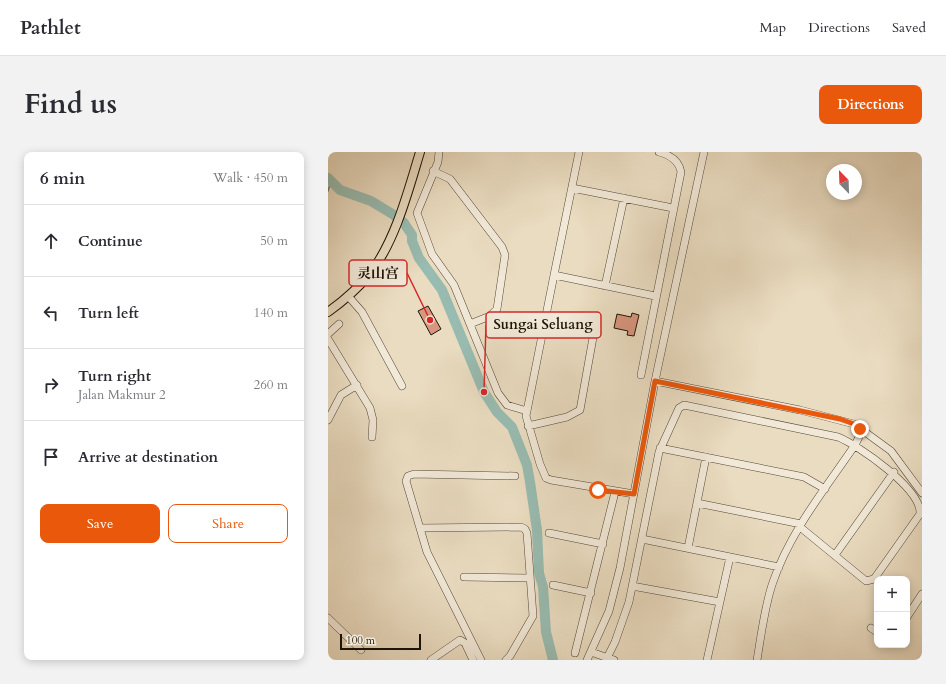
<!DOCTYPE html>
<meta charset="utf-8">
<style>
body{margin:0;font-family:Cardo,"Noto Serif SC",serif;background:#f2f2f3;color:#2b2b33}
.controls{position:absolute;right:12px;bottom:12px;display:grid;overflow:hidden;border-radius:8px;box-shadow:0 2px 10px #0003}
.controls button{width:36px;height:36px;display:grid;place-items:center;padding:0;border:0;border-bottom:1px solid #e1e1e2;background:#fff;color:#2b2b33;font:20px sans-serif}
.compass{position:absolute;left:498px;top:12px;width:36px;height:36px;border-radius:50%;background:#fff;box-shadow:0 2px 10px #0003;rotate:337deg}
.scale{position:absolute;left:12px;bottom:10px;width:81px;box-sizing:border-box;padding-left:4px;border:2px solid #1e1509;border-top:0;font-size:11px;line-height:14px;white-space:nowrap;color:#1e1509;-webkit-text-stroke:3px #f1e8d7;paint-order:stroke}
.stop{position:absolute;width:12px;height:12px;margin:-9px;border:3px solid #ea580c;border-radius:50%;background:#fff}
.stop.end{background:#ea580c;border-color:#fff;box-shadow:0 1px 4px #0008}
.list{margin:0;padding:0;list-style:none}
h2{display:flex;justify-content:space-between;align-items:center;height:52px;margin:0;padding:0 16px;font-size:17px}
h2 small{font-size:13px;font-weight:400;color:#7c7c81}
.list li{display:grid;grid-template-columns:26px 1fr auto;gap:12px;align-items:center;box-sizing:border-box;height:72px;padding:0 16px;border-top:1px solid #e1e1e2}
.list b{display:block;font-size:15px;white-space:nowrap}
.list p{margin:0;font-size:13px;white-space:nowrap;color:#7c7c81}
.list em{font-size:13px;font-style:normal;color:#7c7c81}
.actions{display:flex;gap:8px;padding:12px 16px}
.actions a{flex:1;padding:9px 0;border:1px solid #ea580c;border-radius:8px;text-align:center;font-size:14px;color:#ea580c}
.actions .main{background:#ea580c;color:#fff}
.icon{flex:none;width:22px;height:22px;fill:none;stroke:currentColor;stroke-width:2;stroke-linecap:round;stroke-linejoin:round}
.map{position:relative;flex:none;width:594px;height:508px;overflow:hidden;border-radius:8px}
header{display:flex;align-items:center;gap:24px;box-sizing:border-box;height:56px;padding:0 20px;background:#fff;border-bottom:1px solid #e1e1e2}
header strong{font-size:19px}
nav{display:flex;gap:22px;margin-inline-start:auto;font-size:14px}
.intro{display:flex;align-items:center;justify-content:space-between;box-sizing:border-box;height:96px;padding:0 24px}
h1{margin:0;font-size:28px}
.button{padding:10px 18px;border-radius:8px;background:#ea580c;color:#fff;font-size:14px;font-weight:700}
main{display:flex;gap:24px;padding:0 24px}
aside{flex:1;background:#fff;border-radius:8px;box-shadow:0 2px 10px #0003}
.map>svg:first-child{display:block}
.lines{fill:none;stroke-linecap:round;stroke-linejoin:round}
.stream{stroke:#67796e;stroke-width:1.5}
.river{stroke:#98bcb1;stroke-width:10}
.building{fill:#d8967f;stroke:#1e1509}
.minor-casing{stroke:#514737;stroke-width:8}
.major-casing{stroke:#1e1509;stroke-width:10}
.minor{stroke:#f1e8d7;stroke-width:7}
.major{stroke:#eadcc1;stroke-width:8}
.route{stroke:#ea580c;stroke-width:5}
.leader{fill:none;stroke:#d62828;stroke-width:1.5}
.callout-dot{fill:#d62828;stroke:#f1e8d7;stroke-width:1.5}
.callout{fill:#f1e8d7;stroke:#d62828;stroke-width:1.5}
.callout-label{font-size:14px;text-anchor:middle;font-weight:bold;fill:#1e1509}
</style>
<header>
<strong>Pathlet</strong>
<nav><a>Map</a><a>Directions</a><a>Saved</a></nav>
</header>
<div class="intro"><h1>Find us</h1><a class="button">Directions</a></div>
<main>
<aside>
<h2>6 min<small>Walk · 450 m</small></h2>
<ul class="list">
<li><svg class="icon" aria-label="ahead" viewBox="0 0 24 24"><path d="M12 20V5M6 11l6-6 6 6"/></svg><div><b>Continue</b></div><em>50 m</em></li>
<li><svg class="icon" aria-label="left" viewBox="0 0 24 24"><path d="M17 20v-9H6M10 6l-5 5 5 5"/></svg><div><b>Turn left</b></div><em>140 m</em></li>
<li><svg class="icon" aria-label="right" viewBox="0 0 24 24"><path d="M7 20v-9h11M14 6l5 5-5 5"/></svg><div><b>Turn right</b><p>Jalan Makmur 2</p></div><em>260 m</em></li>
<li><svg class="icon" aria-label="arrive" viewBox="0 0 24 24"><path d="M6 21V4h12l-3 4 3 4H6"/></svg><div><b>Arrive at destination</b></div></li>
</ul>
<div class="actions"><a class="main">Save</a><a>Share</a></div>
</aside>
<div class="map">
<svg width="594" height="508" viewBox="0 0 594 508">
<rect width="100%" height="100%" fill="#eadcc1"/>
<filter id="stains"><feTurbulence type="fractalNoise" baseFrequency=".005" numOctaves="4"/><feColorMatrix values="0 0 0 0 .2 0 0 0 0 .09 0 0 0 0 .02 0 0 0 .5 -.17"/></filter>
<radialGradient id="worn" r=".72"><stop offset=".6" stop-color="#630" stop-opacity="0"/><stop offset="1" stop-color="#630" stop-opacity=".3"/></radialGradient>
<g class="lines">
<path class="stream" d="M0,39l3,-10"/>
<path class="river" d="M0,26l12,12 31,11 23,14 10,8 8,12v6l7,17 23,32 42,102 13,20 15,15 15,38 3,17 7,48 2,43 4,14 3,45 7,28"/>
</g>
<path class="building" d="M100,154l13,23 -10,6 -13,-24z
M304,161l7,2 -5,21 -7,-1 1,-4 -14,-3 3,-14 14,3z"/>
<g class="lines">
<g class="minor-casing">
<path id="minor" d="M111,0l-1,10 -21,51 15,41 22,31 44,108 9,12 20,6
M251,0l-25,123 101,21
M105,19l17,8 52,68 3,8 -8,54 -7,7 -20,8
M244,36l101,20
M226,123l-28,141 14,48 6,14 5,2 83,14
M277,134l19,-88
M20,144l14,16 40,74
M0,182l11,-10
M0,187l42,69 3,12 -1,17
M313,223l40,-203c-2,-12 -11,-17 -22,-20
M327,229l145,29 54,14 37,27 31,42
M0,268l13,-25 16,-10
M200,274l39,-9 13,-7 14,-78
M332,296l144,29 21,12
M369,351l104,21
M92,376l101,-1 4,2 2,4 6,83 -23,40 -4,4
M221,381l54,11
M314,387l137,28
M360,396l18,-91
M507,403l59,-83
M136,425l66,1
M225,433l38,8
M304,434l88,16
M579,465l15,-23
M0,466l33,32
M543,476l6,4
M263,500l23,8
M247,501l40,-161
M103,508l29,-20 5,3 8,17
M153,508l-54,-108 -21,-71 2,-5 6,-2 101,2
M259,508l22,-49 11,-43 35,-187 49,-229
M278,508l9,-18 14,-40 30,-150 20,-44 5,-3 154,32c20,8 84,52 82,77l-46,65 -8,2 -66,-54
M379,508l23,-103
M429,508c4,-24 8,-56 16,-78 17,-50 52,-93 82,-137l4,-8 1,-8"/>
</g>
<g class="major-casing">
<path id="major" d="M0,160c14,-10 29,-23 41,-37 26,-33 39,-83 51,-123"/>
</g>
<use href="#minor" class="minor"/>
<use href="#major" class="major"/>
</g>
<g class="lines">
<path class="route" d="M270,338l36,4 21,-113 185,38 14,5 6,5"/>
</g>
<path class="leader" d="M102 168L79 121M156 240L158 173"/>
<g class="callout-dot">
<circle cx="102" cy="168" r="4"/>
<circle cx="156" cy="240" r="4"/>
</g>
<g class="callout">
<rect x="21" y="108" width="58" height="26" rx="4"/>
<rect x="158" y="160" width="115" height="26" rx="4"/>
</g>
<g class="callout-label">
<text x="50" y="126">灵山宫</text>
<text x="215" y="177">Sungai Seluang</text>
</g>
<rect width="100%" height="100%" filter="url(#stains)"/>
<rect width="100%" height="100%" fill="url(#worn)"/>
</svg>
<div class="controls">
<button>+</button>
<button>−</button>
</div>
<svg class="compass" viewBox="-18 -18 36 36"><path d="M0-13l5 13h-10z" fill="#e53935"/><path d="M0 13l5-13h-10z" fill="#7c7c81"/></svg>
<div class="scale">100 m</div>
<div class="stop" style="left:270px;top:338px"></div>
<div class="stop end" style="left:532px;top:277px"></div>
</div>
</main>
